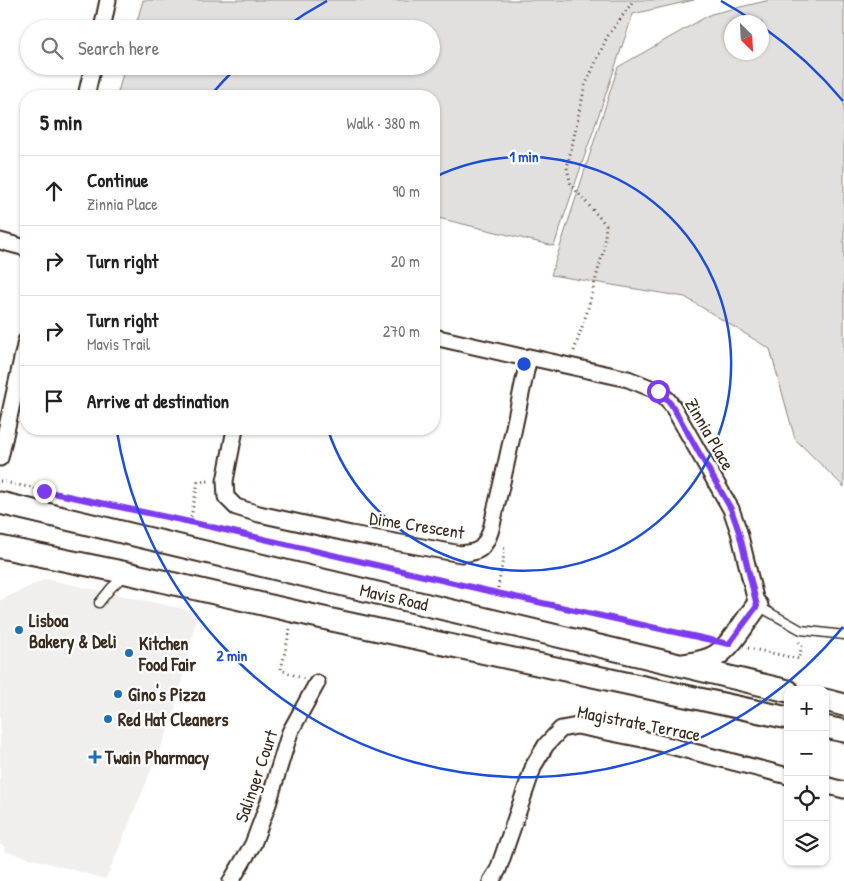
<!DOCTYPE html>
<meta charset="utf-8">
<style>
body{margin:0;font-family:"Patrick Hand",sans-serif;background:#f2f2f2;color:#222}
.controls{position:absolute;right:15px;bottom:15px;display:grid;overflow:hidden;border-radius:10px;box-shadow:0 1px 4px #0004}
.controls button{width:45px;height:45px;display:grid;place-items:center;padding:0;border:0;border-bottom:1px solid #e0e0e0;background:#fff;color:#222;font:25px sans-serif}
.compass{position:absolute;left:724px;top:15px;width:45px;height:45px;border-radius:50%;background:#fff;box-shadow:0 1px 4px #0004;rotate:156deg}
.stop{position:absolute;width:15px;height:15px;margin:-11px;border:4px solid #7c3aed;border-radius:50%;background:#fff}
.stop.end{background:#7c3aed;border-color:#fff;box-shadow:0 1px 5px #0008}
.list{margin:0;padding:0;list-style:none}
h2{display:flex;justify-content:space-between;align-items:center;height:65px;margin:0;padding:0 20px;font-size:21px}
h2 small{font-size:16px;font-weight:400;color:#767676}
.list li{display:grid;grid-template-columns:32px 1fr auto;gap:15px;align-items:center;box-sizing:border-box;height:70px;padding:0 20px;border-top:1px solid #e0e0e0}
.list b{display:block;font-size:19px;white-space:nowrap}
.list p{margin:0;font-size:16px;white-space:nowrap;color:#767676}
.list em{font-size:16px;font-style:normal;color:#767676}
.icon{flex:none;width:28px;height:28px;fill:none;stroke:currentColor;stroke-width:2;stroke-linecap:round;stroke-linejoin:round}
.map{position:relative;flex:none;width:844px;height:881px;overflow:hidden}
.search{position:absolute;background:#fff;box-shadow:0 1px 4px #0004;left:20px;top:20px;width:420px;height:55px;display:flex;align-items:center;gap:12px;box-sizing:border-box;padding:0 18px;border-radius:28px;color:#767676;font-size:19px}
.panel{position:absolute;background:#fff;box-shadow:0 1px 4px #0004;left:20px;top:90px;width:420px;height:345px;border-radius:20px}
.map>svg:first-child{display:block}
.built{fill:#f1efee}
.green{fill:#e2e0de;stroke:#8e857e;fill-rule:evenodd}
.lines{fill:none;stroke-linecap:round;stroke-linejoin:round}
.service-casing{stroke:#3b2a1e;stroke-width:11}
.minor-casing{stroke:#3b2a1e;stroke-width:19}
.secondary-casing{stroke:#3b2a1e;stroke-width:25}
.path{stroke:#3b2a1e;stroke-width:3;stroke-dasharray:1 4;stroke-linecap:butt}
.service{stroke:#fff;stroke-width:8}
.minor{stroke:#fff;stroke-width:15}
.secondary{stroke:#fff;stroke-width:21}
.route{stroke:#7c3aed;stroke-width:6}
.ring{fill:none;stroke:#1d4ed8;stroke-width:2.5}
.poi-dot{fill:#1f6fb2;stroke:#fff;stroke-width:2}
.labels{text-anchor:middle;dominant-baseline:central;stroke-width:4.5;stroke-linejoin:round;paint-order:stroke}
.street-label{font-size:18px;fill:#3b2a1e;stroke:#fff}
.poi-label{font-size:18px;font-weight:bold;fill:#3b2a1e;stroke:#fff;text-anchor:start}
.centre{fill:#1d4ed8;stroke:#fff;stroke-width:2.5}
.ring-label{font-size:15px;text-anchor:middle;font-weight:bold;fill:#1d4ed8;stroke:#fff;stroke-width:4.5;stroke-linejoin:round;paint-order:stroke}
</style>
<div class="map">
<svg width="844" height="881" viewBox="0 0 844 881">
<rect width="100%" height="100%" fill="#fff"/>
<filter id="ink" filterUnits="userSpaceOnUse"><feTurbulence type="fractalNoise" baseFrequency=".02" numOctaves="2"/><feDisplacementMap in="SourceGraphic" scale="10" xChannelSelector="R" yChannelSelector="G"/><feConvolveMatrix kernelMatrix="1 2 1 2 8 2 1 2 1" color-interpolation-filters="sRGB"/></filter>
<g filter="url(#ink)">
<path class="built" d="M46,579l152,33 -25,106 -67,161 -102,-28 1,-5 -5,-1v-245z"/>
<path class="green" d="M143,0h551l-61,14 -79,232 -120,-29v-121h-317l8,-30h306v-37h-296z
M770,0h74v487l-49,-48 -25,-90 -85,-52 -134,-22 67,-208 93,-53zM732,22h30v30h-30z"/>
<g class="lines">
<g class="service-casing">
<path id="service" d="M99,603l12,-15 14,-13
M758,606l43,24 43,5"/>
</g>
<g class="minor-casing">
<path id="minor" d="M102,29l6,-29
M86,96l7,-30
M0,241l26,7
M434,337l92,21 3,-1 99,22 30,12 9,8 6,8 58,102 8,23 18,74
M235,429l-10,52 1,16 10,10 23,7 92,20 110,20c7,-1 17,-2 21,-7 10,-11 11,-30 15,-44 12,-48 21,-97 32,-146
M0,458l26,-117
M825,785l19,5
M231,881l22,-37 15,-40 22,-72 27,-49
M491,881l7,-11 36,-105 12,-20 15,-16 16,-3 70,14 141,36"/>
</g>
<g class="secondary-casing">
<path id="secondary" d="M0,503l788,188
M0,547l127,26 205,47 456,98
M683,665c11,-2 24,-3 34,-10 16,-11 28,-34 40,-49
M825,700l19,5
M825,727l19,4"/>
</g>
<path class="path" d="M574,351l13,-39 17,-64 2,-23 -35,-40 -4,-17 18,-82 22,-49 27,-37
M0,481l190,41 307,71 211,46
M190,522l8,-40 11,-1
M497,593l8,-44 -5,-2
M290,629l-9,41 23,9
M748,648l51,11 3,-14 -3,-3"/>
<use href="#service" class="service"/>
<use href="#minor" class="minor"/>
<use href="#secondary" class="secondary"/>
</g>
</g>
<g class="lines" filter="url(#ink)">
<path class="route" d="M44,491l146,31 307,71 232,51 28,-38 -18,-74 -8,-23 -58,-102 -6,-8 -9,-8"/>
</g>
<g class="ring">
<path d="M435 177A207 207 0 1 1 328 430"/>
<path d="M843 627A413 413 0 0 1 117 432M210 96A413 413 0 0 1 237 67M284 28A413 413 0 0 1 327 1M721 1A413 413 0 0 1 755 22M764 28A413 413 0 0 1 843 101"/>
</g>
<g class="poi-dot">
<circle cx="19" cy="630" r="5"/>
<circle cx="129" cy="653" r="5"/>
<circle cx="118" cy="694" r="5"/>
<circle cx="108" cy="719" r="5"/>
<path d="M92.5 749.5h5v5h5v5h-5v5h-5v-5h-5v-5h5z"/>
</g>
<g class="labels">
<g class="street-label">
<text transform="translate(710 434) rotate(60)">Zinnia Place</text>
<text transform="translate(417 525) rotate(9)">Dime Crescent</text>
<text transform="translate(394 597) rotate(13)">Mavis Road</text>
<text transform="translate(639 723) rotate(11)">Magistrate Terrace</text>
<text transform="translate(256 776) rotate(-71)">Salinger Court</text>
</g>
<g class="poi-label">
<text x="29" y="620">Lisboa<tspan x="29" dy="21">Bakery &amp; Deli</tspan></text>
<text x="139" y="643">Kitchen<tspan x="139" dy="21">Food Fair</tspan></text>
<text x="128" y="694">Gino's Pizza</text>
<text x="118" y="719">Red Hat Cleaners</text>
<text x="105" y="757">Twain Pharmacy</text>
</g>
</g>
<circle cx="524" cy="364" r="8" class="centre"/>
<g class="ring-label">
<text x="524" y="162">1 min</text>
<text x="232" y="661">2 min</text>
</g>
</svg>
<div class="controls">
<button>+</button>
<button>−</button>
<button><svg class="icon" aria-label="locate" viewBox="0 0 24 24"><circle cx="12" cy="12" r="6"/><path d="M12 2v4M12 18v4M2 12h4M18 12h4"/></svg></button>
<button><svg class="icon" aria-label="layers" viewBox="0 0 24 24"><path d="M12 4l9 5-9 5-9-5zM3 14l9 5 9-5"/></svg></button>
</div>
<svg class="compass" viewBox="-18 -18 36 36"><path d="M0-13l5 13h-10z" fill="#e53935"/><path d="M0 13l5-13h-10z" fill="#767676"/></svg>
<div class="stop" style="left:658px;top:391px"></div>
<div class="stop end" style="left:44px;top:491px"></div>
<div class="search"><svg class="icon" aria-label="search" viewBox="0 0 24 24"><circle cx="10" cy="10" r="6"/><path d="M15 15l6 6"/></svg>Search here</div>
<section class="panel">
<h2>5 min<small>Walk · 380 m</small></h2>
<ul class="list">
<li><svg class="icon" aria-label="ahead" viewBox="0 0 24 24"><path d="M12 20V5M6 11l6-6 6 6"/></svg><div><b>Continue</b><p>Zinnia Place</p></div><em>90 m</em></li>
<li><svg class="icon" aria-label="right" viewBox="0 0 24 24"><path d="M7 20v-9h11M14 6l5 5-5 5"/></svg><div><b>Turn right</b></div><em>20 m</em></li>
<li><svg class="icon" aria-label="right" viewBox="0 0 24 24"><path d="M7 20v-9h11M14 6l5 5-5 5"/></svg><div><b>Turn right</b><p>Mavis Trail</p></div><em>270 m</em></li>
<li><svg class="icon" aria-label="arrive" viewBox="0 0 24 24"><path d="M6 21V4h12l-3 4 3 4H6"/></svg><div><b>Arrive at destination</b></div></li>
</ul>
</section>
</div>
